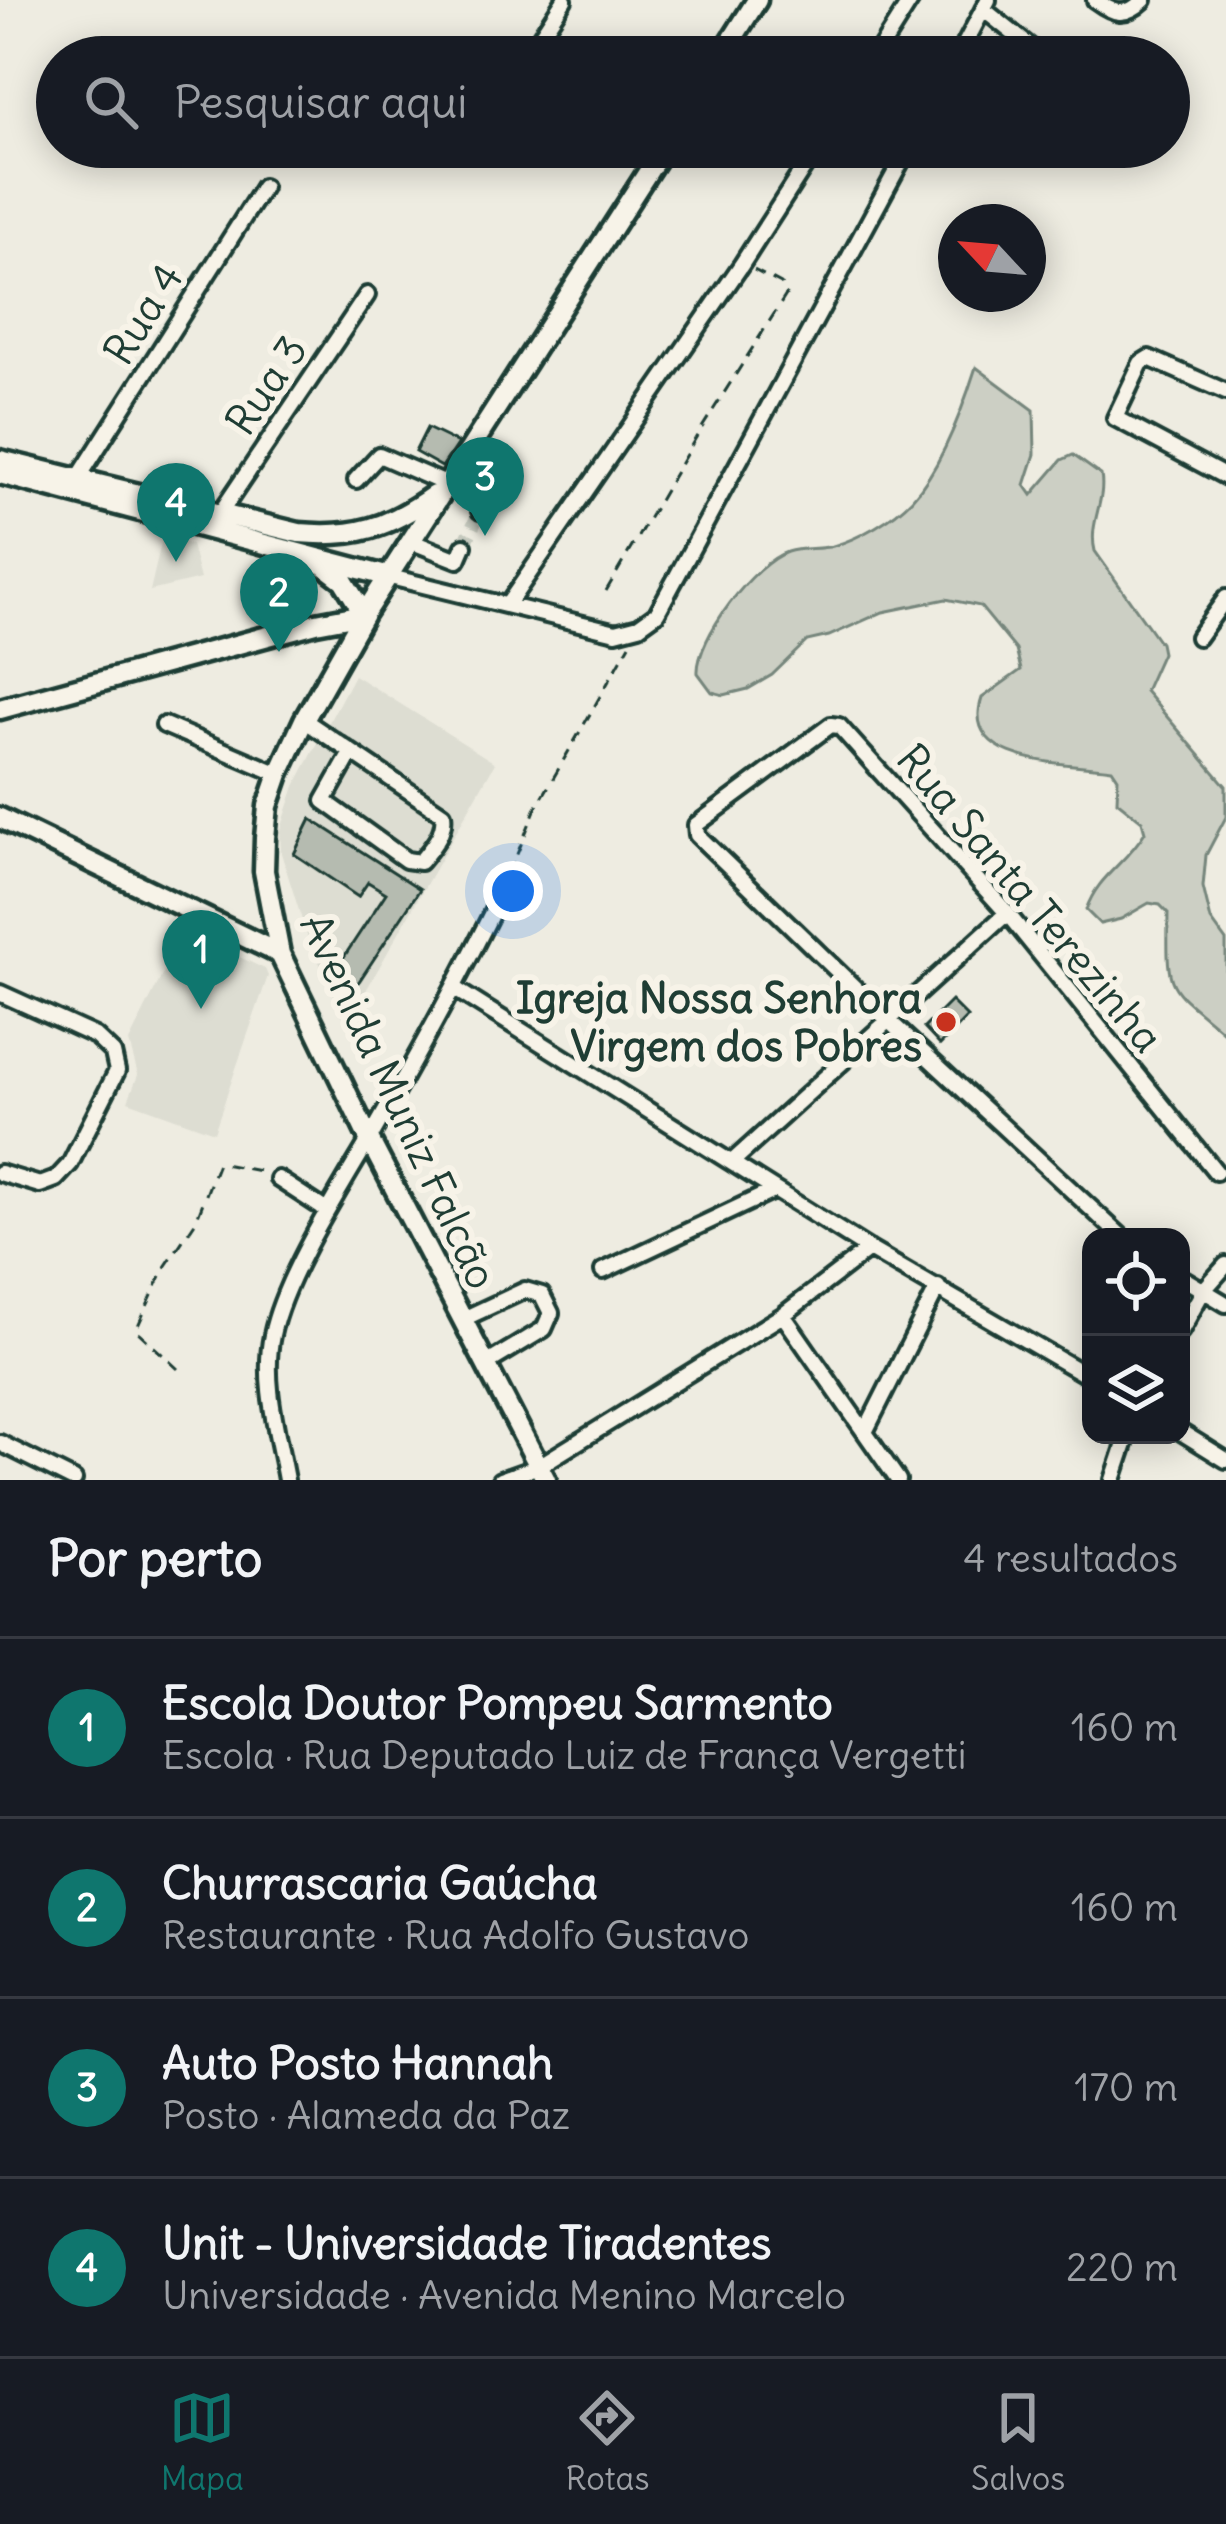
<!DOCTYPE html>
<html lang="pt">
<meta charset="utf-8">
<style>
body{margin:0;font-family:Delius,sans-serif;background:#20242c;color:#f1f3f6}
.controls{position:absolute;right:36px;bottom:36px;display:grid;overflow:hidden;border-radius:24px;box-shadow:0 6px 30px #0003}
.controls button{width:108px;height:108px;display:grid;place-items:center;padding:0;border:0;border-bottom:3px solid #363941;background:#171b24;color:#f1f3f6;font:60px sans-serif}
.compass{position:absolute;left:938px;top:204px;width:108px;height:108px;border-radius:50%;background:#171b24;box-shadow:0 6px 30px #0003;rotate:296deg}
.you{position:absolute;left:513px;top:891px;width:42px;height:42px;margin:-30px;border:9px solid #fff;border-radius:50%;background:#1a73e8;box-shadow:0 0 0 18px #1a73e833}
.badge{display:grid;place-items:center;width:78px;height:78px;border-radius:50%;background:#0f766e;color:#fff;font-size:39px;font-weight:700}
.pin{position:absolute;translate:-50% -99px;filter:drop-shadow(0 3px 6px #0008)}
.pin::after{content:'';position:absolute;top:63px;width:42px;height:36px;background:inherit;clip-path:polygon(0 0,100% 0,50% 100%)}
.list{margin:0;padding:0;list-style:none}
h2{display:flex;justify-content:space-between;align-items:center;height:156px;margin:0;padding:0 48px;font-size:51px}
h2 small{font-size:39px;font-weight:400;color:#9ea1a6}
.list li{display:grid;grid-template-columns:78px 1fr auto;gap:36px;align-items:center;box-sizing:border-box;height:180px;padding:0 48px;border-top:3px solid #363941}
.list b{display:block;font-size:45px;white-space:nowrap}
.list p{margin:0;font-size:39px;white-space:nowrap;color:#9ea1a6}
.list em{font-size:39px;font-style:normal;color:#9ea1a6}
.icon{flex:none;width:66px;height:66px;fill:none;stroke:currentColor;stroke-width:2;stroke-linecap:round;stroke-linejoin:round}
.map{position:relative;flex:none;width:1226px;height:1480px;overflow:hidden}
.search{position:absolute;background:#171b24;box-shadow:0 6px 30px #0003;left:36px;right:36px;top:36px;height:132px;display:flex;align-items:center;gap:30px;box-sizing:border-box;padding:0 42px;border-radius:66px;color:#9ea1a6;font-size:45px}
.sheet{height:876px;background:#171b24}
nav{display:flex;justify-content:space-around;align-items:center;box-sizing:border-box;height:168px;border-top:3px solid #363941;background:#171b24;font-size:33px;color:#9ea1a6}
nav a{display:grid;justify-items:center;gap:6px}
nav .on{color:#0f766e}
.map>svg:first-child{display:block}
.built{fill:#ddddd2}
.green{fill:#cccfc4;stroke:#76867c;stroke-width:3}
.building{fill:#b5bbb0;stroke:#1f3d34;stroke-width:3}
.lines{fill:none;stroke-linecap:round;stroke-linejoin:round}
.minor-tunnel{stroke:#c5c9be;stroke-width:14;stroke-dasharray:14 7;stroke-linecap:butt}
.minor-casing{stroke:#1f3d34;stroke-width:22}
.major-casing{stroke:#1f3d34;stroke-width:27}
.path{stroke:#1f3d34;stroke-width:3;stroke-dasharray:12 9;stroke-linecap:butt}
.minor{stroke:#f7f3e8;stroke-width:14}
.major{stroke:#f7f3e8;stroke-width:18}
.poi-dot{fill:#c8321e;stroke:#f7f3e8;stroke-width:4.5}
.labels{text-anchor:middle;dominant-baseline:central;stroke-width:12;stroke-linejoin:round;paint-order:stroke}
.street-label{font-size:42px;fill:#1f3d34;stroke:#f7f3e8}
.poi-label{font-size:42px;font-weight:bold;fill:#1f3d34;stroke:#f7f3e8;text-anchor:end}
</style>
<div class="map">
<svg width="1226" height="1480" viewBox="0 0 1226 1480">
<rect width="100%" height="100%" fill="#eeece1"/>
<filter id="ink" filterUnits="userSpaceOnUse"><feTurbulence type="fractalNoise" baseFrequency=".00833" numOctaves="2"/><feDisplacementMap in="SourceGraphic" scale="24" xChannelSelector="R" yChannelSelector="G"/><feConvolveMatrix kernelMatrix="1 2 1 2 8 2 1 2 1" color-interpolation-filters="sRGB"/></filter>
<g filter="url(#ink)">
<path class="built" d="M163,535l28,10 9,34 -50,12z
M354,675l141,88 -148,261 -41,-91 -25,-80 -1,-21 15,-46z
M184,931l81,38 3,7 -54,156 -86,-31 10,-26 -9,-33z"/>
<path class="green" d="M976,367l58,43 1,44 -10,31 7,10 30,-35 11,-5 28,20c5,26 -13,49 -6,76l65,92 2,10 -17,38 81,95v31l-20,38 -3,32 8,33 15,21v93c-60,-52 -59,-37 -58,-121l-8,-8 -11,-2 -28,16 -21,5 -14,-14c12,-35 40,-46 59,-78l-3,-11 -25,-20 1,-23 -6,-9c-41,-6 -153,-3 -130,-71l39,-28 -5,-20 -36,-44 -34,-7 -63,13 -54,24 -22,5 -35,34 -24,14 -24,6 -12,-3 -14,-19c-2,-34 56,-110 89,-121 15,-5 32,-2 46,-6 27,-8 60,-27 79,-47 30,-32 51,-91 64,-132z"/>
<path class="building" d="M427,428l31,15 -16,24 -27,-15z
M311,819l109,70 -66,100 -22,-14 54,-82 -18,-11 -10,15 -64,-43z
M951,1001l16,16 -27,28 -16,-17z"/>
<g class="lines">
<path class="minor-tunnel" d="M464,546l16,-35"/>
<g class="minor-casing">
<path id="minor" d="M1095,0c19,14 30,18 49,0
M983,9l60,48
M527,57l37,-57
M875,57l36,-57
M958,57l30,-57
M1226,392l-77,-34 -8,5 -26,55 111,59
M458,469l26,18 2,11 -6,13
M79,477l184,-290
M356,480l23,-25 69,30
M221,512l146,-217
M410,541l48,19 6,-14
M386,576l230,56 23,-6 18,-13 252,-466
M508,604l234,-340 75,-117
M1198,637l28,-39
M304,720l139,94c3,19 -12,34 -23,48l-14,-2 -82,-59 27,-48
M164,725l115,49
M455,989l414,260 222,129
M0,993l95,43 18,17 4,18 -47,93 -14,15 -16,6 -40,-12
M732,1162l275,-249
M278,1179l49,32
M1122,1237l-233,-216 -192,-186 -1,-10 135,-100 8,1 168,187 209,259
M603,1271l172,-81
M1181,1277l45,27
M783,1315l115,165
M463,1319l62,-29 17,5 9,18 -7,16 -58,35
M1181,1331l22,-40 23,-26
M866,1430l72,-143
M1181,1432l45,28
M0,1443l74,37
M286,1480c-8,-46 -24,-98 -14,-145 12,-58 67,-144 98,-197 47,-82 93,-165 134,-250
M500,1480l39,-14 244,-151 86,-66
M1113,1480l15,-45"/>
</g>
<g class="major-casing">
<path id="major" d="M721,57l36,-57
M0,460l299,73c57,5 89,-5 135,-38
M0,474l386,102
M318,561l25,19 21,34
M0,709l316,-86 48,-9
M0,818l280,136
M546,1480l-177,-341 -89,-185 -16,-83 1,-33 3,-32 11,-32 25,-54 60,-106 300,-467"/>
</g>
<path class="path" d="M606,591l92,-157 88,-139 -5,-11 -27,-14
M509,874l26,-64 95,-166
M178,1369l-42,-39 29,-63 31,-46 22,-58 46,9"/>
<use href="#minor" class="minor"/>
<use href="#major" class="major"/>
</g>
</g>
<circle class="poi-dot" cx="946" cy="1022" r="12"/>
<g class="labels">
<g class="street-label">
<text transform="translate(143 314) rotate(-58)">Rua 4</text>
<text transform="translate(266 385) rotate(-56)">Rua 3</text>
<text transform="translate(1030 898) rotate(50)">Rua Santa Terezinha</text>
<text transform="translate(399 1101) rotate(65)">Avenida Muniz Falcão</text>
</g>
<g class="poi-label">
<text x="922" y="998">Igreja Nossa Senhora<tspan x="922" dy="48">Virgem dos Pobres</tspan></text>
</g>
</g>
</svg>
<div class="controls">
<button><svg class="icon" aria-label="locate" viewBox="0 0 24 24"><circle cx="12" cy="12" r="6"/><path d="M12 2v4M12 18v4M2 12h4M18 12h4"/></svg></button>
<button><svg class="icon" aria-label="layers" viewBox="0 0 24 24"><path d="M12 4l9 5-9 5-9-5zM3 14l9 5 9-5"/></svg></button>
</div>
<svg class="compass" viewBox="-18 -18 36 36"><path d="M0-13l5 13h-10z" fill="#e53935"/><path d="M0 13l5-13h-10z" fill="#9ea1a6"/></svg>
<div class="you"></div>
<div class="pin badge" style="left:201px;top:1009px">1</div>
<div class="pin badge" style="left:279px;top:652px">2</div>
<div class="pin badge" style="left:485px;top:536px">3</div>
<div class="pin badge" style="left:176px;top:562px">4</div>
<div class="search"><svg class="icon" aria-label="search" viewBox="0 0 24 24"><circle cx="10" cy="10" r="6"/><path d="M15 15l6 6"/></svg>Pesquisar aqui</div>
</div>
<section class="sheet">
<h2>Por perto<small>4 resultados</small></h2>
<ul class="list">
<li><span class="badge">1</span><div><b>Escola Doutor Pompeu Sarmento</b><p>Escola · Rua Deputado Luiz de França Vergetti</p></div><em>160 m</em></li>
<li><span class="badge">2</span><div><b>Churrascaria Gaúcha</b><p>Restaurante · Rua Adolfo Gustavo</p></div><em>160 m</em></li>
<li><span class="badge">3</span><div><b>Auto Posto Hannah</b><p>Posto · Alameda da Paz</p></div><em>170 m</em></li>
<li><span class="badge">4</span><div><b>Unit - Universidade Tiradentes</b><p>Universidade · Avenida Menino Marcelo</p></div><em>220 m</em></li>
</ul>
</section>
<nav>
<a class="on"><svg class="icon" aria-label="map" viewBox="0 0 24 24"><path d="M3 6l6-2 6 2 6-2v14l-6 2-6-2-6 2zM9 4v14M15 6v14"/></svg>Mapa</a>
<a><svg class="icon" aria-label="directions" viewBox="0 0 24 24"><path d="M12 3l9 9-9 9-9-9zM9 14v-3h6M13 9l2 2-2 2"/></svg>Rotas</a>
<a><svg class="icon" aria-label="saved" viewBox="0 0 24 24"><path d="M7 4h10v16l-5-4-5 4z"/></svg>Salvos</a>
</nav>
